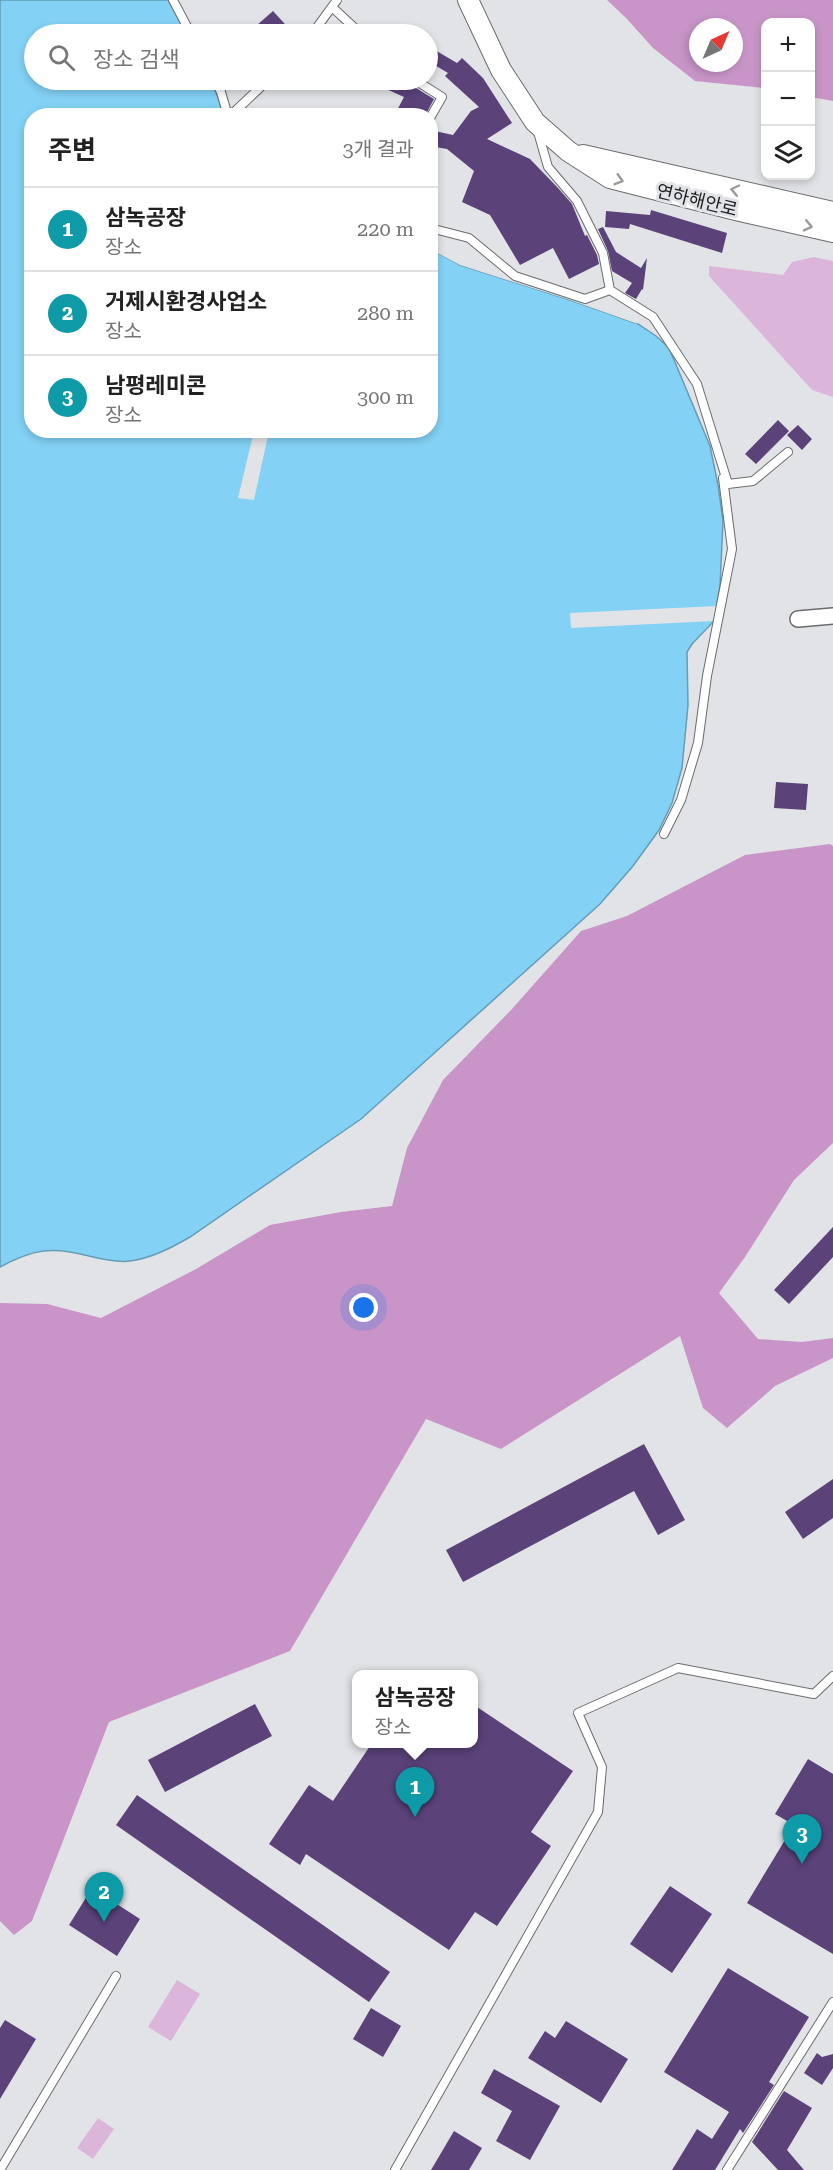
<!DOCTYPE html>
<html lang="ko">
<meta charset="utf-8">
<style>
body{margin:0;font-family:"Roboto Serif","Noto Sans KR",serif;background:#f6f6f6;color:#222}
.controls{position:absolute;right:18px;top:18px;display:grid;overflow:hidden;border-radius:12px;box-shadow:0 3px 9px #0003}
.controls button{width:54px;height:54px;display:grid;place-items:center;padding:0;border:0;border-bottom:2px solid #e0e0e0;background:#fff;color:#222;font:30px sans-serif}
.compass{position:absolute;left:689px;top:18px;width:54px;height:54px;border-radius:50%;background:#fff;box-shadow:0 3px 9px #0003;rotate:44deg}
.you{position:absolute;left:364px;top:1308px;width:21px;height:21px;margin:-15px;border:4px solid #fff;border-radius:50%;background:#1a73e8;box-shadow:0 0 0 9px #1a73e833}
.badge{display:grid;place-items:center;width:39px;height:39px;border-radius:50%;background:#7c3aed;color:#fff;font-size:20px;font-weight:700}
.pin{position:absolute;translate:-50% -50px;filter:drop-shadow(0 2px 3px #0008)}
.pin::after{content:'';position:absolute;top:32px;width:21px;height:18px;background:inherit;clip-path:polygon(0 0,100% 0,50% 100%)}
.popup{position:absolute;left:352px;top:1670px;width:126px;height:78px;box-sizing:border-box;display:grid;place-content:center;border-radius:12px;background:#fff;filter:drop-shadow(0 2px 4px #0005);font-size:20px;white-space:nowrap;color:#767676}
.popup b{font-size:22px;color:#222}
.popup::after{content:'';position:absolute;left:50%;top:100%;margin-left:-12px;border:12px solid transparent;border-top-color:#fff}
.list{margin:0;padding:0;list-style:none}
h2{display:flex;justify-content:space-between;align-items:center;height:78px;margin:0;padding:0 24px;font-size:26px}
h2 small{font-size:20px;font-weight:400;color:#767676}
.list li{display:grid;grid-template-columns:39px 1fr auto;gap:18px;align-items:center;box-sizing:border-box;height:84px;padding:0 24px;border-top:2px solid #e0e0e0}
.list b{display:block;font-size:22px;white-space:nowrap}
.list p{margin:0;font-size:20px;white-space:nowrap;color:#767676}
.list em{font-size:20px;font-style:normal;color:#767676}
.icon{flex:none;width:33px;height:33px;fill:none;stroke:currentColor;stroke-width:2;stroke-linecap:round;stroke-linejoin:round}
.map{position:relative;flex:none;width:833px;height:2170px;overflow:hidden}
.search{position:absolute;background:#fff;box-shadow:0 3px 9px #0003;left:24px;top:24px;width:414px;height:66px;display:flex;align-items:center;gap:15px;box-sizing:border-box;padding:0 21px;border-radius:33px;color:#767676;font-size:22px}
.panel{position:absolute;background:#fff;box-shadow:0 3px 9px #0003;left:24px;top:108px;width:414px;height:330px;border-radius:24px}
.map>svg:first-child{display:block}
.green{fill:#dcb5db}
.forest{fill:#c995c8;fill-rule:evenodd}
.water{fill:#83d2f6;stroke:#659cb6;stroke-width:1.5}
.pier{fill:#e2e3e6}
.building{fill:#5b437a}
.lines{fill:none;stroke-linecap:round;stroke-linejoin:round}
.service-casing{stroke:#6b6c6f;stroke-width:10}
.minor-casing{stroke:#6b6c6f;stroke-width:18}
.tertiary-casing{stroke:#6b6c6f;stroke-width:22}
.service{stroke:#fff;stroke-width:8}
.minor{stroke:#fff;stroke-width:15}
.tertiary{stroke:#fff;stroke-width:20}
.oneway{stroke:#9a9a9a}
.labels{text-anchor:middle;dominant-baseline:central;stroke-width:6;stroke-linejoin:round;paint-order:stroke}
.street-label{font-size:18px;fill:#1e1e1f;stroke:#e2e3e6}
</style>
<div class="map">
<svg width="833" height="2170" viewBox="0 0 833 2170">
<rect width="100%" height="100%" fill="#e2e3e6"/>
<path class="green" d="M814,257l19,4v136l-21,-7 -103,-114v-10l74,9 9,-13z
M177,1980l23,14 -29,47 -23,-14z
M98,2118l16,11 -21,30 -16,-11z"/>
<path class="forest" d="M607,0h226v101l-22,-4 -1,-75h-44l-1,66 -70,-7 -42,-33 -26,-29zM698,27h36v36h-36z
M830,844l3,2v297l-39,37 -49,77 -26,36 39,46 44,3 31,-4v20l-58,28 -48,42 -24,-20 -23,-72 -179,113 -75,-30 -136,232 -181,71 -77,199 -18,14 -14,-14v-618l47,1 54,14 95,-49 74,-44 71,-13 51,-6 15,-58 36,-68 69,-71 69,-78 46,-15 118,-61z"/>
<path class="water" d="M0,0h168l19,34h-153v46h177l8,20 4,15 -191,1v314h398l1,-181 29,16 110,35 68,24 18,12 13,12 41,98 8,39 5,36 -3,65 -6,35 -22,23 -5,8 1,53 -6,63 -10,35 -13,27 -26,36 -33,38 -239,215 -171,118c-19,11 -38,21 -60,24 -13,2 -29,-2 -41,-5 -36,-10 -56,-7 -89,11z"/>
<path class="pier" d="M430,246l31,16 150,49 22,8 5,5 -68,-24 -110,-35 -30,-16z
M254,431h15l-15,69 -16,-2z
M717,606l-3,15 -143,7 -1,-15z"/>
<path class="building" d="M273,11l21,23h-47z
M428,46l29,17 5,-5 21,20 29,45 -25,16 43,20 28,29 14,16 13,32 2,-1 10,20 2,9 -30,15 -16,-31 -33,17 -30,-50 -28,-13 12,-31 -27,-22 -17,-3v-16l23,5 18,-24 8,-4 -34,-31 3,-3 -20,-12z
M366,80h30l15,6v-1l23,14 -9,17h-31l10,-19z
M651,210l76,23 -5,20 -92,-29 -1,5 -24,-2 1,-16 44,4z
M603,227l13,25 25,16 6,-10 -4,32 -1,-1 -6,10 -11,-6 7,-10 -20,-12 -4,-20 -10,-22z
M778,420l11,11 -33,33 -11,-10z
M798,425l14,14 -10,11 -15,-15z
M776,782l32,2 -2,26 -32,-2z
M833,1227v30l-44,47 -15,-14z
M644,1444l41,76 -27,15 -24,-44 -171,91 -17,-32z
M833,1479v39l-30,21 -18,-27z
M255,1704l17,32 -107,56 -17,-32z
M474,1705l99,66 -42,61 20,14 -54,80 -22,-14 -26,38 -143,-96 -6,11 -31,-21 40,-59 24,16 39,-58h102z
M808,1759l25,15v180l-86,-51 47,-78 -19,-11z
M137,1795l253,177 -21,30 -253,-177z
M670,1886l42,28 -40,59 -42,-29z
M92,1888l48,31 -23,37 -48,-31z
M728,1968l81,49 -40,65 5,3 -31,48 -3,-4 -25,41h-43l25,-41 15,10 17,-27 -65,-40z
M371,2008l30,18 -18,31 -30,-18z
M5,2020l31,19 -36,60v-71z
M566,2021l62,38 -27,44 -73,-45 17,-27 10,7z
M817,2053l5,4 11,-3v14l-11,17 -18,-12z
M494,2069l66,37 -30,54 -34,-19 16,-30 -31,-18z
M784,2091l28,17 -25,42 17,20h-26l-26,-28z
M454,2131l28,17 -13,22h-38z"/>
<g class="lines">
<g class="service-casing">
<path id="service" d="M173,0l18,34
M332,7l29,27
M312,34l25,-34
M215,80l6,12 7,24
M415,80l27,17 -12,21
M230,116l38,-36
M538,132l10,35 29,34 26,52 7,37 43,27 44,67 31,100 25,-3 35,-29
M430,228l39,10 46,38 70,23 25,-9
M664,834l17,-34 17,-57 9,-67 25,-127 -9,-71
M0,2170l116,-194
M395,2170l203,-358 4,-45 -24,-54 100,-45 136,26 19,-18
M727,2170l106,-168"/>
</g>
<g class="minor-casing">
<path id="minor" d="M798,619l35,-3"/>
</g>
<g class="tertiary-casing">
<path id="tertiary" d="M468,0l33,70 34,52 33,29 42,27 130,33 93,21
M583,155l250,57"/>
</g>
<use href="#service" class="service"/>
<use href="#minor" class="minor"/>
<use href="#tertiary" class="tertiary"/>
</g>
<defs><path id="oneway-chevron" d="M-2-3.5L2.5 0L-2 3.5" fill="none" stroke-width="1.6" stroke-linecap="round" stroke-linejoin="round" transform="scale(1.5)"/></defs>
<g class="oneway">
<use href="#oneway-chevron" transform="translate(619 180) rotate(16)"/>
<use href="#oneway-chevron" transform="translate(735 190) rotate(-168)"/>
<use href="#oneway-chevron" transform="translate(808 226) rotate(13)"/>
</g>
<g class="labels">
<g class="street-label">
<text transform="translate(697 200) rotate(14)">연하해안로</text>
</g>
</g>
</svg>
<div class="controls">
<button>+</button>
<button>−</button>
<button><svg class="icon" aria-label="layers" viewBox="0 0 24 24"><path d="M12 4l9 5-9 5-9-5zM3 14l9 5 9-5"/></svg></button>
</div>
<svg class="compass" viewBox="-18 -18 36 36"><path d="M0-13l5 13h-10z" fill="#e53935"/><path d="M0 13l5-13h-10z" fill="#767676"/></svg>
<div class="you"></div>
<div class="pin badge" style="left:415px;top:1817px;background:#0f9aa8">1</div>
<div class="popup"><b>삼녹공장</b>장소</div>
<div class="pin badge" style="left:104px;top:1922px;background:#0f9aa8">2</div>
<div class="pin badge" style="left:802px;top:1864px;background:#0f9aa8">3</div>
<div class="search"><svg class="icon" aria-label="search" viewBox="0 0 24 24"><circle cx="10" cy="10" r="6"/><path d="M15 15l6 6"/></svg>장소 검색</div>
<section class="panel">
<h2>주변<small>3개 결과</small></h2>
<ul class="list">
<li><span class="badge" style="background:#0f9aa8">1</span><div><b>삼녹공장</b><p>장소</p></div><em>220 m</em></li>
<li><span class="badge" style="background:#0f9aa8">2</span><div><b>거제시환경사업소</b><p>장소</p></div><em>280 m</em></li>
<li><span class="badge" style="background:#0f9aa8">3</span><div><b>남평레미콘</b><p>장소</p></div><em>300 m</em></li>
</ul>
</section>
</div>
